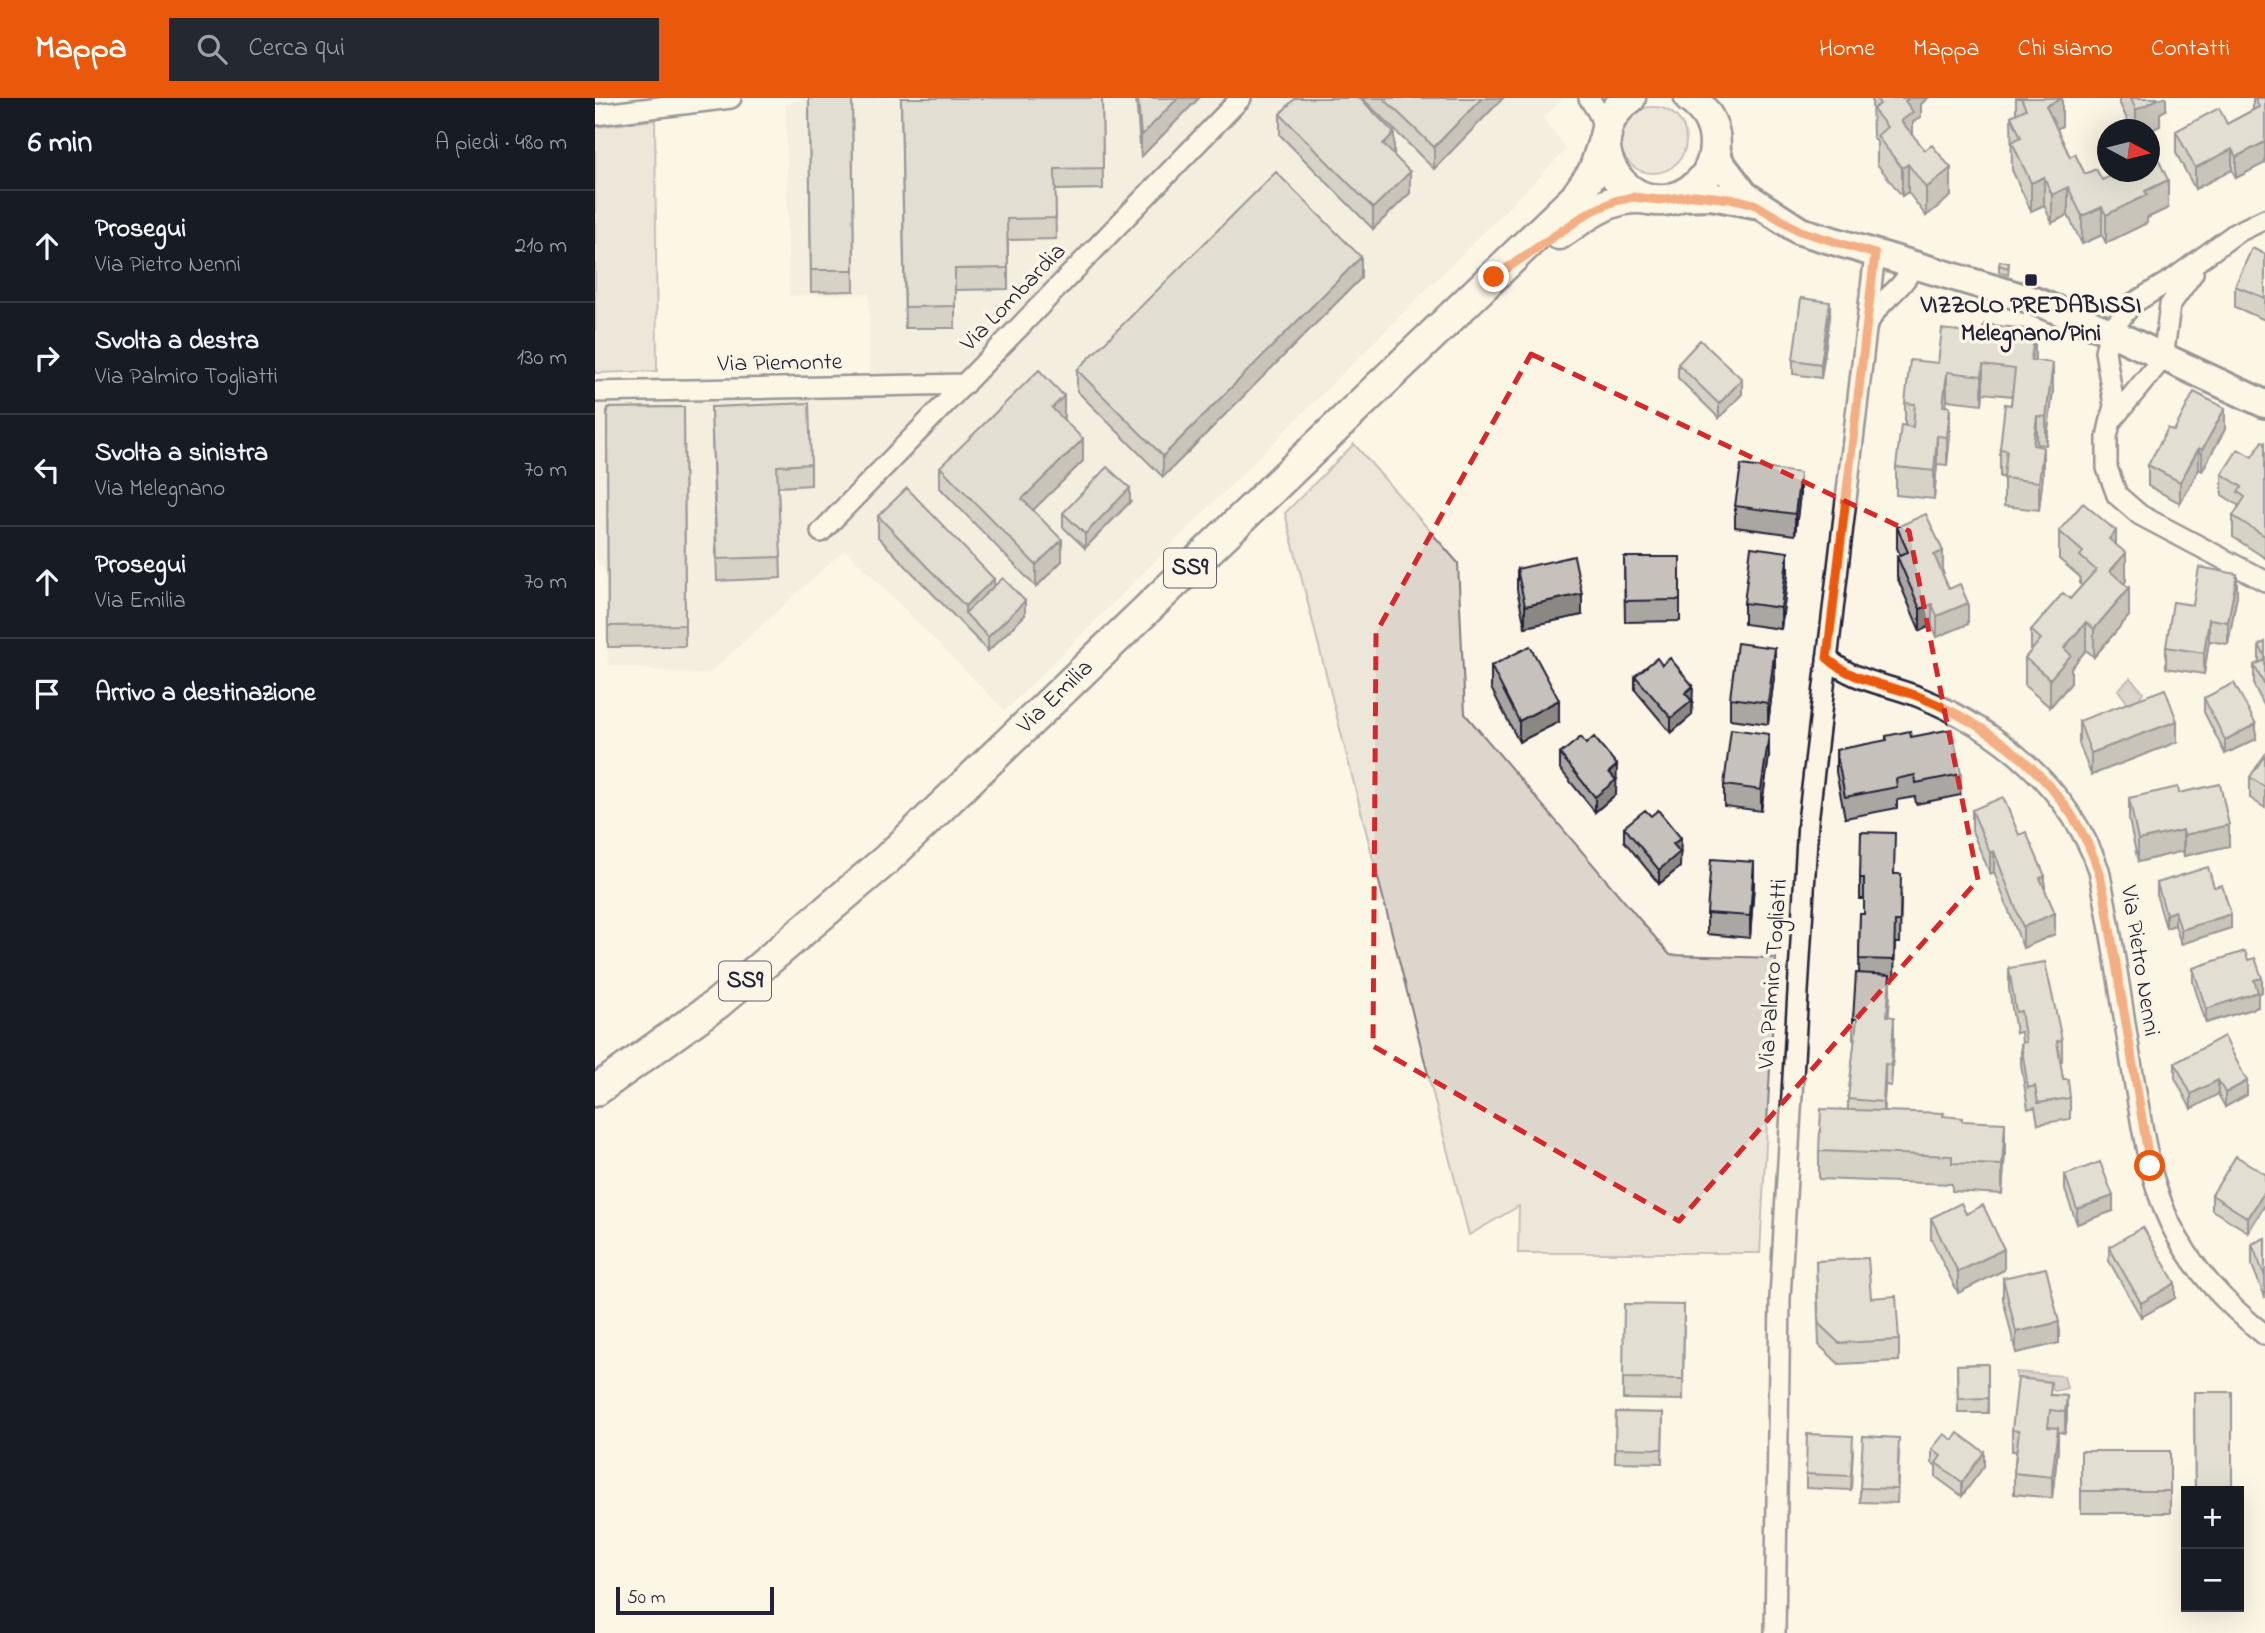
<!DOCTYPE html>
<html lang="it">
<meta charset="utf-8">
<style>
body{margin:0;font-family:"Indie Flower",sans-serif;background:#242831;color:#f1f3f6}
.controls{position:absolute;right:21px;bottom:21px;display:grid;overflow:hidden;border-radius:0px;box-shadow:0 7px 28px #0002}
.controls button{width:63px;height:63px;display:grid;place-items:center;padding:0;border:0;border-bottom:2px solid #363941;background:#171b24;color:#f1f3f6;font:35px sans-serif}
.compass{position:absolute;left:1502px;top:21px;width:63px;height:63px;border-radius:50%;background:#171b24;box-shadow:0 7px 28px #0002;rotate:97deg}
.scale{position:absolute;left:21px;bottom:18px;width:158px;box-sizing:border-box;padding-left:7px;border:4px solid #22223b;border-top:0;font-size:19px;line-height:24px;white-space:nowrap;color:#22223b;-webkit-text-stroke:5px #fcf5e5;paint-order:stroke}
.stop{position:absolute;width:21px;height:21px;margin:-16px;border:5px solid #ea580c;border-radius:50%;background:#fff}
.stop.end{background:#ea580c;border-color:#fff;box-shadow:0 2px 7px #0008}
.list{margin:0;padding:0;list-style:none}
h2{display:flex;justify-content:space-between;align-items:center;height:91px;margin:0;padding:0 28px;font-size:30px}
h2 small{font-size:23px;font-weight:400;color:#9ea1a6}
.list li{display:grid;grid-template-columns:46px 1fr auto;gap:21px;align-items:center;box-sizing:border-box;height:112px;padding:0 28px;border-top:2px solid #363941}
.list b{display:block;font-size:26px;white-space:nowrap}
.list p{margin:0;font-size:23px;white-space:nowrap;color:#9ea1a6}
.list em{font-size:23px;font-style:normal;color:#9ea1a6}
.icon{flex:none;width:38px;height:38px;fill:none;stroke:currentColor;stroke-width:2;stroke-linecap:round;stroke-linejoin:round}
.map{position:relative;flex:none;width:1670px;height:1535px;overflow:hidden}
header{display:flex;align-items:center;gap:42px;box-sizing:border-box;height:98px;padding:0 35px;background:#ea580c;color:#fff}
header strong{font-size:33px}
nav{display:flex;gap:38px;margin-inline-start:auto;font-size:24px}
.search{width:490px;height:63px;background:#242831;display:flex;align-items:center;gap:18px;box-sizing:border-box;padding:0 24px;border-radius:0px;color:#9ea1a6;font-size:26px}
main{display:flex}
aside{flex:1;background:#171b24}
.map>svg:first-child{display:block}
.built{fill:#ece5d8}
.green{fill:#dcd6cc;stroke:#7f7c84;stroke-width:2}
.water{fill:#b2adab;stroke:#78757e;stroke-width:2}
.lines{fill:none;stroke-linecap:round;stroke-linejoin:round}
.street-casing{stroke:#22223b;stroke-width:24}
.secondary-casing{stroke:#22223b;stroke-width:32}
.primary-casing{stroke:#22223b;stroke-width:35}
.street{stroke:#fcf5e5;stroke-width:19}
.secondary{stroke:#fcf5e5;stroke-width:26}
.primary{stroke:#fcf5e5;stroke-width:30}
.wall{fill:#aaa6a1;stroke:#22223b;stroke-width:2}
.shaded-wall{fill:#8b8783;stroke:#22223b;stroke-width:2}
.building{fill:#c6c1bb;stroke:#22223b;stroke-width:2}
.route{stroke:#ea580c;stroke-width:9}
.marked{fill:none;stroke:#d62828;stroke-width:5;stroke-dasharray:14 9;stroke-linejoin:round}
.poi-dot{fill:#22223b;stroke:#fcf5e5;stroke-width:2.5}
.labels{text-anchor:middle;dominant-baseline:central;stroke-width:7;stroke-linejoin:round;paint-order:stroke}
.shield{fill:#fcf5e5;stroke:#63616e;stroke-width:2}
.shield-label{font-size:23px;font-weight:bold;fill:#22223b}
.street-label{font-size:24px;fill:#22223b;stroke:#fcf5e5}
.poi-label{font-size:24px;font-weight:bold;fill:#22223b;stroke:#fcf5e5}
</style>
<header>
<strong>Mappa</strong>
<div class="search"><svg class="icon" aria-label="search" viewBox="0 0 24 24"><circle cx="10" cy="10" r="6"/><path d="M15 15l6 6"/></svg>Cerca qui</div>
<nav><a>Home</a><a>Mappa</a><a>Chi siamo</a><a>Contatti</a></nav>
</header>
<main>
<aside>
<h2>6 min<small>A piedi · 480 m</small></h2>
<ul class="list">
<li><svg class="icon" aria-label="ahead" viewBox="0 0 24 24"><path d="M12 20V5M6 11l6-6 6 6"/></svg><div><b>Prosegui</b><p>Via Pietro Nenni</p></div><em>210 m</em></li>
<li><svg class="icon" aria-label="right" viewBox="0 0 24 24"><path d="M7 20v-9h11M14 6l5 5-5 5"/></svg><div><b>Svolta a destra</b><p>Via Palmiro Togliatti</p></div><em>130 m</em></li>
<li><svg class="icon" aria-label="left" viewBox="0 0 24 24"><path d="M17 20v-9H6M10 6l-5 5 5 5"/></svg><div><b>Svolta a sinistra</b><p>Via Melegnano</p></div><em>70 m</em></li>
<li><svg class="icon" aria-label="ahead" viewBox="0 0 24 24"><path d="M12 20V5M6 11l6-6 6 6"/></svg><div><b>Prosegui</b><p>Via Emilia</p></div><em>70 m</em></li>
<li><svg class="icon" aria-label="arrive" viewBox="0 0 24 24"><path d="M6 21V4h12l-3 4 3 4H6"/></svg><div><b>Arrivo a destinazione</b></div></li>
</ul>
</aside>
<div class="map">
<svg width="1670" height="1535" viewBox="0 0 1670 1535">
<rect width="100%" height="100%" fill="#fcf5e5"/>
<filter id="ink" filterUnits="userSpaceOnUse"><feTurbulence type="fractalNoise" baseFrequency=".0143" numOctaves="2"/><feDisplacementMap in="SourceGraphic" scale="14" xChannelSelector="R" yChannelSelector="G"/><feConvolveMatrix kernelMatrix="1 2 1 2 8 2 1 2 1" color-interpolation-filters="sRGB"/></filter>
<g filter="url(#ink)">
<path class="built" d="M209,0h760l-21,20 24,31 -562,562 -160,-162 -134,123 -12,3 -91,-10v-90l-13,-16v-171l275,-6 -1,-88 -80,2 -3,-191z"/>
<path class="green" d="M1025 42a33 33 0 1 1 66 0a33 33 0 1 1-66 0Z
M60,22l2,251 -62,2v-246z
M759,346l104,119 7,151 205,241 106,3 -16,295h-242l1,-47 -50,29 -184,-722z"/>
<path class="water" d="M1535,580l13,14 -10,18 -15,-20z
M1421,1274l48,4 3,12 -12,3 -19,-11 -20,-2z"/>
<g class="lines">
<g class="street-casing">
<path id="street" d="M994,0l10,16 7,20
M0,17l136,-17
M1670,121l-29,14 -60,44 -44,27 -22,28 -5,19 9,54 -7,32v31l10,27 23,20 125,66
M1274,224c10,-23 35,-32 44,-57
M0,294l370,-8
M1517,322l46,-56 7,-20 5,-39 23,-32
M226,434l420,-434
M1232,560c27,24 60,26 92,39 80,32 150,91 180,173 14,68 23,136 34,204 9,51 15,102 37,149 22,46 56,81 95,112
M1180,1535l5,-335 28,-476 67,-568"/>
</g>
<g class="secondary-casing">
<path id="secondary" d="M1120,47l5,17 25,33 55,36 235,70 75,31 155,72
M1082,99l34,-1 43,8"/>
</g>
<g class="primary-casing">
<g id="primary">
<path d="M1035,0c-62,43 3,134 62,91 12,-8 20,-21 22,-35 4,-23 -6,-43 -24,-56"/>
<path d="M964,136c28,-19 54,-41 90,-35"/>
<path id="s1" d="M0,993l123,-88 168,-143 689,-662 19,-27 12,-37"/>
</g>
</g>
<use href="#street" class="street"/>
<use href="#secondary" class="secondary"/>
<use href="#primary" class="primary"/>
</g>
<path class="wall" d="M214,0h43l2,193 -43,1z
M306,0h201l1,91 -48,1 1,49 -48,1v49l-53,1v38h-50z
M541,0h63l-58,59z
M767,0h141l-69,71z
M1277,0h56l-7,6v13l-8,5v14l38,60 -25,20 -18,-24 -6,4 -25,-32v-22l-4,-5z
M1421,0h46v28l-5,3 13,28 15,17 83,34 -21,10v5l-41,20 -4,-8 -20,9 -14,-29 -16,8 -8,-18 -13,6 -19,-41 -1,-54 5,-3z
M1524,0h47v12l-6,3v13l-10,4h-18l-13,-28z
M1658,0h12v65l-29,15 -4,-8 -37,19 -19,-36v-22l51,-7 26,-14z
M685,16l114,40 -1,1 17,38 -37,36 -93,-94z
M1670,156v66l-30,-13v-21z
M1414,165l-1,12 -9,-3v-7z
M766,180l-198,199 -86,-86v-21z
M1235,219l-9,61 -28,-4v-14z
M1439,263l19,30 -7,54 -9,-1v2l6,29 -4,35 -35,-4v-29h-4v-28l11,-44 1,-9 -29,-3 -1,11 -35,-4 -1,7 4,28 -3,30 -10,-1 -3,35 -38,-4v-28l9,-41v-23l33,-40z
M1083,266l64,30 -23,24 -41,-40z
M89,309l1,239 -77,1 -1,-239z
M116,309l100,57v21l-33,2 3,91 -64,3z
M469,319l-1,1 20,43 -50,49 29,51 -26,26 -96,-99v-21z
M1630,331l-23,42 -3,-2 -19,34 -32,-17v-21l26,-34z
M1670,345v115l-32,-21v-21l5,-8v-3l-16,-10v-21l30,-17z
M1205,396l-5,41 -60,-8v-21z
M535,404l-45,46 -22,-21v-14z
M283,418l116,70 31,29 -37,36 -110,-114z
M1302,429l46,46h-1l7,16 19,35 -31,13 -5,-12 -12,6 -23,-54v-21l3,-1 -3,-7z
M1464,433l57,13 10,37 -2,2 5,33 -35,41 -8,-7 -15,18v15l-21,24 -25,-21v-28l6,-7v-21l39,-31 12,-13 -2,-2v-7l-21,-18z
M1029,459h56v64l-55,1z
M922,471l65,46 -57,12 -8,-37z
M1193,475l-7,56 -37,-5v-21z
M1642,497l-9,49 -19,-3 -5,33 -38,-6v-21l27,-42z
M1670,544v65l-11,-21v-21l5,-2v-18z
M896,568l68,56 -40,20 -28,-54z
M1180,571l-7,55 -38,-5v-21z
M1040,578l58,25 -1,14 -21,18 -36,-43z
M1609,600l52,41 -31,15 -21,-42z
M1484,623l98,21 -86,33 -12,-32z
M1291,638l25,1 50,37v21l-45,9 -1,-7 -18,3v8l-52,10 -9,-46v-22l50,-9z
M965,656l57,25 -1,1v14l-21,18 -35,-43z
M1670,657v53l-15,-10v-21z
M1174,658l-8,55 -37,-5v-21z
M1584,695l50,53 -45,10 -1,-5 -45,11 -9,-42v-22z
M1377,712l47,25 26,54 10,45 -32,14 -29,-76 -4,2 -18,-43z
M1029,729l57,25 -1,1v14l-21,17 -35,-43z
M1299,776l7,22 -1,47h-5l-1,38h-4l-2,35 6,22 -3,48 -6,-1 -2,26 61,6 18,4 43,30 -3,43 -50,-3v-7l-133,-5v-28l29,-41v-11l7,-59h-2v-21l6,-46 1,-59h4v-15h-4v-21z
M1562,785l57,4 17,41 -50,16 -6,-19 -9,3 -9,-31z
M1159,786l-4,54 -43,-4v-21z
M1653,862l14,32 -4,2v13l-52,16 -13,-41v-14z
M1414,870l53,72v21h-2l3,18 7,19v21l-32,5 -3,-17 -7,2 -7,-45v-21h1l-1,-11 -5,1 -7,-44z
M1580,965l72,18v14l-22,12 -7,-13 -27,15 -16,-31z
M1670,1076v31l-17,27 -36,-22v-15z
M1470,1077l48,36 -36,13 -12,-34z
M1371,1116l38,56 -46,23 -27,-54v-21z
M1670,1140v60l-13,-33v-21z
M1514,1149l66,51 -34,19 -32,-56z
M1221,1163l55,37 28,42v21l-60,3 -20,-19z
M1408,1180l56,65 -43,10 -13,-54z
M1089,1207l-1,95 -60,-1v-21z
M1393,1266v49h-30l-1,-48z
M1599,1294h38v99h-37z
M1456,1297l16,1v22l-2,15 -7,-1v17l-6,49 -38,-4v-21l2,-22h-4v-21z
M1021,1314l47,1 -1,50 -47,-1z
M1337,1351l52,17 -22,30 -26,-19v-11l-4,-3z
M1258,1353l-2,39 -45,-2v-14z
M1486,1353h89v62h-89z
M1304,1354l-2,51 -37,-1v-14z"/>
<path class="shaded-wall" d="M583,0h21l-58,59v-21z
M887,0h21l-69,71v-22z
M1314,0h19l-7,6v13l-8,5v18l-12,-19 4,-20z
M1467,0v28l-16,8v-28z
M1560,0h11v12l-6,3v13l-10,5v-1h-14v-20z
M799,35v21l-11,12v-22z
M1670,44v21l-29,15v-21z
M1637,51v21l-37,19v-21z
M1313,66v28l-6,4v-28z
M1356,70v28l-25,20v-28z
M815,74v21l-37,36v-21z
M1449,79v28l-13,6v-28z
M1573,82v28l-21,10v5l-41,20v-28l39,-24z
M1473,89v28l-16,8v-28z
M1507,109v28l-20,9v-28z
M766,159v21l-198,199v-21z
M1235,204v15l-9,61v-14z
M1440,232v28l-4,30v-28z
M1458,265v28l-7,54v-28z
M1388,267v28l-1,11v-28z
M1352,274v28l-4,34v-28z
M1147,281v15l-23,24v-14z
M469,298v21l-12,12v-21z
M1355,309v28l-3,30v-28z
M1630,310v21l-23,42v-21z
M1442,318v28l-4,29v-28z
M1342,338v28l-3,35v-28z
M488,341v22l-61,60v-22z
M1448,349v28l-4,35v-28z
M1604,350v21l-19,34v-21z
M1205,375v21l-5,41v-21z
M535,390v14l-45,46v-14z
M1521,433v28l-7,-20z
M467,442v21l-26,26v-22z
M1348,453v22l-9,4v-22z
M1193,454v21l-7,56v-21z
M1531,455v28l-16,18v-28z
M1642,476v21l-9,49v-22z
M399,481v21l-29,13v-7z
M1534,490v28l-35,41v-28z
M987,496v21l-57,12v-21z
M430,503v14l-37,36v-14z
M1373,505v21l-31,13v-21z
M1337,506v21l-12,6v-22z
M1614,521v22l-5,33v-21z
M1491,524v28l-15,18v15l-21,24v-28l14,-31z
M1180,550v21l-7,55v-21z
M1098,588l-1,29 -21,18v-15l14,-25z
M964,602v22l-40,20v-21z
M1582,623v21l-86,33v-22z
M1661,626v15l-31,15v-14z
M1174,636v22l-8,55v-21z
M1022,667l-1,29 -21,18v-15l14,-25z
M1634,727v21l-45,10v-21z
M1588,732v21l-45,11v-22z
M1086,740l-1,29 -21,17v-14l14,-26z
M1399,753v21l-4,2v-21z
M1159,764v22l-4,54v-22z
M1450,778v21l-5,-19z
M1580,813v14l-9,3v-14z
M1460,815v21l-32,14v-21z
M1636,816v14l-50,16v-14z
M1295,877v21l-3,42v-22z
M1667,880v14l-4,2v13l-52,16v-14l48,-29z
M1299,919v21l-3,48v-21z
M1290,966v21l-2,38v-21z
M1623,982v14l-27,15v-15z
M1652,983v14l-22,12v-14z
M1410,1025v28l-3,43v-29z
M1670,1093v14l-17,27v-14z
M1518,1098v15l-36,13v-15z
M1409,1151v21l-46,23v-21z
M1580,1185v15l-34,19v-14z
M1464,1224v21l-43,10v-21z
M1472,1298v22l-2,15v-21z
M1463,1330v21l-6,49v-21z
M1389,1354v14l-22,30v-14z"/>
<path class="building" d="M214,0h43l2,172h-43z
M306,0h201l1,70 -48,1 1,49 -49,1 1,49 -53,1v37l-50,1z
M543,0h40l-37,38z
M700,0h65l34,35 -11,11 27,28 -37,36 -93,-94z
M788,0h99l-48,49z
M1281,0h33l-4,3 8,11 -12,9 24,29 7,-5 19,23 -25,20 -18,-24 -6,4 -25,-32 10,-9 -14,-18 7,-5z
M1426,0h41l-16,8 24,51 5,-3 10,20 11,-5 6,11 18,-8h30v-25l2,-1 16,34 -23,11 2,4 -41,20 -4,-8 -20,9 -14,-29 -16,8 -8,-18 -13,6 -19,-41 9,-5 -10,-21 15,-7z
M1536,0h29l-24,12z
M1660,0h10v44l-29,15 -4,-8 -37,19 -19,-37 43,-23 8,16 32,-17z
M681,74l85,85 -198,199 -86,-86z
M1657,150l13,6v44l-30,-12z
M1405,163l9,2 -1,5 -9,-3z
M1206,200l29,4 -9,62 -28,-4z
M1389,226l51,6 -4,30 22,3 -7,54 -9,-1 -4,29 10,2 -4,35 -35,-4 3,-28 -7,-1 5,-45 6,1 4,-36 -32,-4 -1,11 -35,-4 -4,34 7,1 -3,30 -10,-1 -3,35 -38,-4 5,-42 12,2 2,-23 -10,-1 5,-43 28,3 4,-34 40,5z
M1105,242l42,39 -23,25 -41,-40z
M444,272l25,26 -12,12 31,31 -61,60 40,41 -26,25 -96,-98z
M1599,294l31,16 -23,42 -3,-2 -19,34 -32,-17 20,-37 6,3z
M214,305l2,61 -34,2 4,91 -64,2 -6,-152z
M89,309l1,218 -77,1 -1,-218z
M1667,343l3,2v93l-32,-20 12,-19 -7,-5 4,-5 -20,-13 16,-25 14,8z
M1146,367l59,8 -5,41 -60,-8z
M512,369l23,21 -45,46 -22,-21z
M312,390l87,91 -29,27 -87,-90z
M1488,405l33,28 -7,8 17,14 -16,18 19,17 -35,41 -8,-7 -22,26 7,7 -21,24 -25,-21 16,-19 -10,-9 32,-37 7,6 26,-29 -16,-14 3,-4 -24,-21z
M1331,416l17,37 -9,4 15,34 11,-5 8,19 -31,13 -5,-12 -12,5 -23,-53 11,-4 -11,-25z
M1156,449l37,5 -7,56 -37,-5z
M979,458l8,38 -57,12 -8,-37z
M1029,459h56v43l-55,1z
M1604,469l38,7 -9,48 -19,-3 -5,34 -38,-6 7,-45 20,3z
M408,480l22,23 -37,36 -23,-24z
M1670,544v14l-6,-11z
M1142,545l38,5 -7,55 -38,-5z
M935,548l29,54 -40,21 -28,-55z
M1062,560l5,7 8,-7 23,28 -8,7 7,8 -21,17 -36,-42z
M1670,562v26l-11,-21z
M1639,585l22,41 -31,16 -21,-42z
M1570,591l12,32 -86,32 -12,-32z
M1136,631l38,5 -8,56 -37,-5z
M1357,631l9,45 -45,9 -1,-8 -19,4 1,8 -52,10 -9,-47 51,-10 -1,-4 24,-5 1,6z
M986,639l5,7 8,-7 23,28 -8,7 7,8 -21,17 -35,-43z
M1670,657v32l-15,-10z
M1625,686l9,41 -45,10 -1,-5 -45,10 -9,-42 49,-11 1,6z
M1408,699l16,38 7,-3 19,44 -5,2 15,35 -32,14 -29,-76 -4,2 -18,-43z
M1050,712l6,6 7,-6 23,28 -8,6 7,8 -21,18 -35,-43z
M1266,734l34,1 -1,41h7l-1,48h-5l-1,38 -35,-1 1,-45h4v-36h-4z
M1116,761l43,3 -4,54 -43,-3z
M1613,769l6,20 8,-2 9,29 -50,16 -6,-19 -9,3 -9,-31z
M1650,853l3,9 7,-2 7,20 -8,2 4,12 -52,17 -13,-41z
M1450,864l17,78 -5,1 6,38h5l2,19 -32,5 -3,-17 -7,2 -7,-45 5,-1 -5,-31 -5,1 -7,-44z
M1261,875l34,2 -3,41 7,1 -3,48 -6,-1 -2,38 -35,-3 9,-80h-4z
M1629,938l23,45 -22,12 -7,-13 -27,14 -16,-31z
M1226,1011l123,4 -1,3 19,2v3l43,2 -3,42 -50,-2v-7l-133,-5z
M1641,1058l29,18v17l-17,27 -36,-23z
M1505,1064l13,34 -36,13 -12,-34z
M1366,1105l5,11 17,-9 21,44 -46,23 -27,-54z
M1548,1129l32,56 -34,20 -32,-56z
M1670,1140v39l-13,-33z
M1273,1160l3,40 25,-2 3,44 -60,3 -20,-19 -3,-63z
M1451,1170l13,54 -43,10 -13,-54z
M1029,1206l60,1 -1,74 -60,-1z
M1393,1266v34l-30,1 -1,-34z
M1423,1280l33,4 -1,13 17,1 -2,16 -15,-2 -2,17 10,1 -6,49 -38,-4 5,-42 -7,-1z
M1599,1294h38v98h-37z
M1021,1314l47,1 -1,36 -47,-1z
M1363,1335l26,19 -22,30 -26,-19 5,-7 -9,-7 12,-15 9,6z
M1212,1336l46,2 -2,40 -45,-2z
M1268,1338l36,2 -2,51 -37,-1z
M1486,1353h89v40h-89z"/>
</g>
<g class="lines" filter="url(#ink)">
<path class="route" d="M899,179l94,-64 27,-12 18,-4 26,3 36,-5 44,5 15,4 46,27 75,23 -48,404c26,24 60,26 93,39 85,34 165,102 184,196l46,273"/>
</g>
<path d="M0 0H1670V1535H0ZM936,256l378,177 69,349 -299,341 -306,-175 3,-413z" fill="#fcf5e5" fill-opacity=".55" fill-rule="evenodd"/>
<path class="marked" d="M936,256l378,177 69,349 -299,341 -306,-175 3,-413z"/>
<rect class="poi-dot" x="1429" y="175" width="14" height="14" rx="3.5"/>
<g class="labels">
<g class="shield">
<rect x="569" y="450.5" width="52" height="39" rx="5"/>
<rect x="124" y="863.5" width="52" height="39" rx="5"/>
</g>
<g class="shield-label">
<text x="595" y="470">SS9</text>
<text x="150" y="883">SS9</text>
</g>
<g class="street-label">
<text transform="translate(419 200) rotate(-46)">Via Lombardia</text>
<text transform="translate(185 266) rotate(-1)">Via Piemonte</text>
<text stroke="none"><textPath href="#s1" startOffset="607">Via Emilia</textPath></text>
<text transform="translate(1544 863) rotate(81)">Via Pietro Nenni</text>
<text transform="translate(1179 876) rotate(-86)">Via Palmiro Togliatti</text>
</g>
<g class="poi-label">
<text x="1436" y="208">VIZZOLO PREDABISSI<tspan x="1436" dy="28">Melegnano/Pini</tspan></text>
</g>
</g>
</svg>
<div class="controls">
<button>+</button>
<button>−</button>
</div>
<svg class="compass" viewBox="-18 -18 36 36"><path d="M0-13l5 13h-10z" fill="#e53935"/><path d="M0 13l5-13h-10z" fill="#9ea1a6"/></svg>
<div class="scale">50 m</div>
<div class="stop" style="left:1555px;top:1068px"></div>
<div class="stop end" style="left:899px;top:179px"></div>
</div>
</main>
